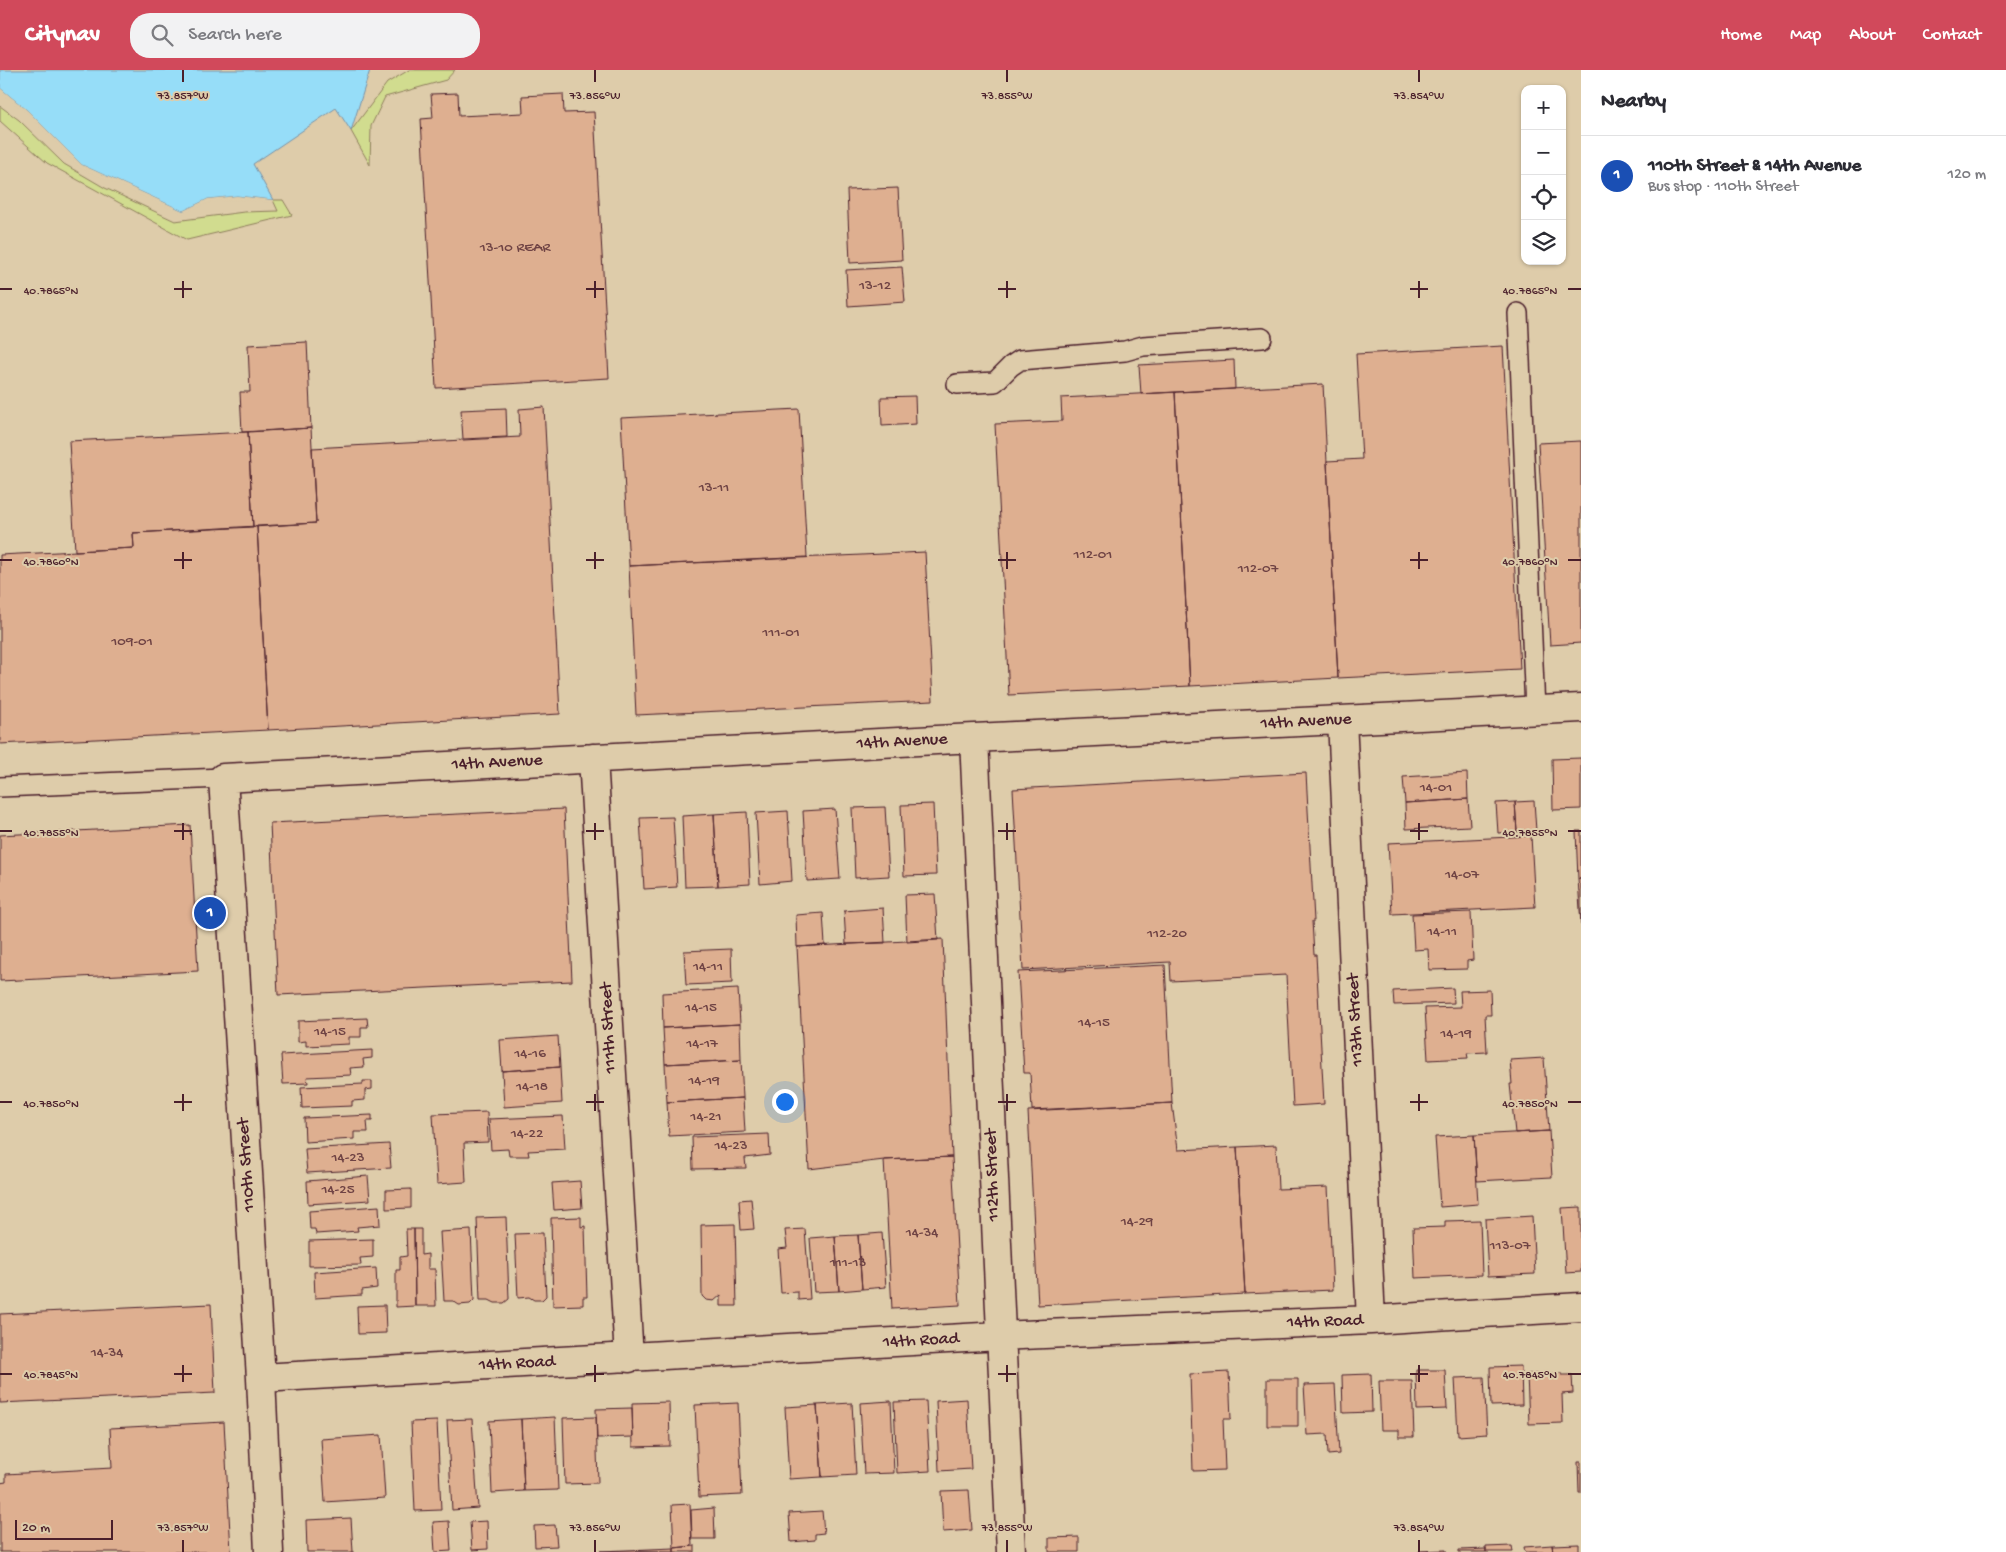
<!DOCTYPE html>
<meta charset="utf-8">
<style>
body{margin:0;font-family:"Gochi Hand",sans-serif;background:#f2f2f3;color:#2b2b33}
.controls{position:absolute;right:15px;top:15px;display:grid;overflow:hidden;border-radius:10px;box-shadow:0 1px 4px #0004}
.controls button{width:45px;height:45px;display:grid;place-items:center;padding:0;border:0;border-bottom:1px solid #e1e1e2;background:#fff;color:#2b2b33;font:25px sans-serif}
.scale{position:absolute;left:15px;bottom:12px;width:98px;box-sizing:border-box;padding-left:5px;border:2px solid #4a1f2b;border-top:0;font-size:14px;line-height:18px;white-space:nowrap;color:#4a1f2b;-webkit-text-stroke:4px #deccaa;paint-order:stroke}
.you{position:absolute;left:784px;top:1031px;width:18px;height:18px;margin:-12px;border:4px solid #fff;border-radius:50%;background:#1a73e8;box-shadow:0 0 0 8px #1a73e833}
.badge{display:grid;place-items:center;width:32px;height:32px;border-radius:50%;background:#d1495b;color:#fff;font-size:16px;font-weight:700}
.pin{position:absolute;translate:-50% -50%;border:2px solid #fff;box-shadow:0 1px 5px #0006}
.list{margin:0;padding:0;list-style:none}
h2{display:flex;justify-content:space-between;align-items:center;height:65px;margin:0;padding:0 20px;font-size:21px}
h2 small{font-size:16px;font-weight:400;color:#7c7c81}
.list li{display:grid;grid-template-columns:32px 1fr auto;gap:15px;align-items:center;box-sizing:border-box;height:80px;padding:0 20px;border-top:1px solid #e1e1e2}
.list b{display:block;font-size:19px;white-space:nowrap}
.list p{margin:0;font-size:16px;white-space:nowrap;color:#7c7c81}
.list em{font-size:16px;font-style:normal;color:#7c7c81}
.icon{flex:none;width:28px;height:28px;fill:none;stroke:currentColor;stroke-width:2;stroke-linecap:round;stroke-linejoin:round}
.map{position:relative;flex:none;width:1581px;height:1482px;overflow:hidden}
header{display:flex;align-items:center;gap:30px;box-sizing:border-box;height:70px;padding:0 25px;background:#d1495b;color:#fff}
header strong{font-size:24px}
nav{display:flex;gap:28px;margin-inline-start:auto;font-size:18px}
.search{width:350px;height:45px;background:#f2f2f3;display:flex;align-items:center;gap:12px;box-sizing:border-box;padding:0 18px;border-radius:20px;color:#7c7c81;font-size:19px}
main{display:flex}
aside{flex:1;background:#fff}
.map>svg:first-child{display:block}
.green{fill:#d1dc8f;stroke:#8e7e5d}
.water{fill:#96ddf8;stroke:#7891a6}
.pier{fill:#deccaa}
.building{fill:#deaf90;stroke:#4a1f2b}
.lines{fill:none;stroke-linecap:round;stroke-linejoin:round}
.lane-casing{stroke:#4a1f2b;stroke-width:22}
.street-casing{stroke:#4a1f2b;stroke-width:31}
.lane{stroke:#deccaa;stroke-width:19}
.street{stroke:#deccaa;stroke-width:28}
.ticks{fill:none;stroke:#4a1f2b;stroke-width:2}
.labels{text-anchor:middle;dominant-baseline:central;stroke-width:4;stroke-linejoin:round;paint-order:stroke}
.number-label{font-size:15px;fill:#6f4344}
.street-label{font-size:18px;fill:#4a1f2b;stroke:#deccaa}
.ticks-label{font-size:12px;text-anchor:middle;fill:#4a1f2b;stroke:#deccaa;stroke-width:4;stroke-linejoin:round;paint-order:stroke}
</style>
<header>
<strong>Citynav</strong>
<div class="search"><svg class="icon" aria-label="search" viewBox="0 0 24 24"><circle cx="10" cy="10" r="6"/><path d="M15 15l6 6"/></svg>Search here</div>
<nav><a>Home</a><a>Map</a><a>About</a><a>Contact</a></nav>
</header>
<main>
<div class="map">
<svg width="1581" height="1482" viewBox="0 0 1581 1482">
<rect width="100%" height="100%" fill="#deccaa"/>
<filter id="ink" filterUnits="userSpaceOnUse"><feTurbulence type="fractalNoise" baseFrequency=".02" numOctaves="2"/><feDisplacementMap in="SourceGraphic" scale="10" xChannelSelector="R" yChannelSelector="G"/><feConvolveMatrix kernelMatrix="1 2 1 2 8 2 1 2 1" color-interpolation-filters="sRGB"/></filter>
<g filter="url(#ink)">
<path class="green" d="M409,0h46l-9,10 -61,17 -14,29 -1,39 -19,-34 36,-48z
M0,36l19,14 45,44 41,24 70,33 69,-9 34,-1 -5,-11h10l9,15 -105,25 -140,-77 -47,-42z"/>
<path class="water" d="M0,0h370l-19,61 -15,-23 -83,56 20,36 -36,-4 -29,3 -25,12 -101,-46 -54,-54 -28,-23z"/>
<path class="pier" d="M0,18l28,23 54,54 101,46 25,-12 29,-3 36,4 1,2 -37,-3 -28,3 -27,11 -102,-46 -53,-55 -27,-21z"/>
<path class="building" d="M458,23l1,23 64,-3 -1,-17 41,-2 1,19 30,-1 15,266 -173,10 -15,-269 12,-1 -2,-24z
M898,118l4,72 -52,3 -3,-73z
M902,197l3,35 -57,4 -2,-36z
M307,272l4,86 -69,4 -2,-40h10l-2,-47z
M1503,276l17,323 -182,9 -11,-217 35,-2 -6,-105z
M1234,290l1,29 -94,5 -2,-29z
M1323,314l15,294 -148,8 -15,-294z
M1175,322l15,294 -181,9 -14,-271 67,-3 -1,-23z
M915,326l1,28 -34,2 -1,-29z
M544,337l16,307 -292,16 -11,-204 59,-3 -4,-75 208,-11 -1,-28z
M506,338l1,29 -44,2 -2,-29z
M799,339l8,148 -178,9 -8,-148z
M311,358l5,95 -63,4 -5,-95z
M248,362l5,95 -120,6 1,15 -59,3 -6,-110z
M1581,371v202l-31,2 -12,-202z
M257,456l11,204 -268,14v-189l134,-7 -1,-15z
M925,482l8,149 -297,14 -7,-149z
M1581,688v51l-28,1 -1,-51z
M1306,703l8,148h-2l2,34h2l8,149 -31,2 -7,-131 -115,6 -1,-19 -147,8 -10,-181z
M1467,703l1,26 -63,4 -2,-26z
M1468,729l2,27 -64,3 -1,-26z
M1534,731l2,30 -19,1 -2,-30z
M1515,732l2,30 -19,1 -2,-30z
M933,734l3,71 -32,1 -3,-71z
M885,737l4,69 -34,2 -3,-70z
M564,739l8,172 -294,14 -8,-172z
M835,739l5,70 -33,2 -4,-70z
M788,741l4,70 -32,3 -4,-71z
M747,742l3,72 -32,2 -4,-72z
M714,744l4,72 -33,1 -3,-71z
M673,747l4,70 -33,2 -4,-71z
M190,755l8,146 -198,10v-146z
M1576,761h5v48h-3z
M1531,766l4,71 -143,7 -4,-71z
M1578,809h3v46z
M935,824l3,46 -31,2 -2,-47z
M883,838l2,35 -39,1 -2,-33z
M1471,842l2,48 -6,1v8l-38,1 -1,-21 -14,1 -2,-36z
M823,843l2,32 -28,2 -1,-32z
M943,869l9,218 -68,3 -75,9 -12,-222z
M731,879l1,34 -46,2 -2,-34z
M1165,895l7,138 -140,7 -2,-37h-6l-6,-101z
M1453,918l1,15 -60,2 -1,-14z
M738,919l2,35 -77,4 -1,-35z
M1490,920l1,25h-6l2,37 -20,1 1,5 -40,2 -3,-52 36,-1 -1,-16z
M367,948l1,9h-7v10h-12v7l-43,2v-5l-8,1v-21z
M740,954l1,36 -76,4 -2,-36z
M558,966l2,31 -58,4 -2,-31z
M372,980v8l-9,1 1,8 -14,1 1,7 -44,2 1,6 -25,1 -2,-29z
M1544,988l5,73 -34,2 -5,-49h2l-2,-24z
M741,990l2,38 -76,4 -2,-38z
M560,997l2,36 -58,4 -2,-36z
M363,1011h9v8l-7,1v10l-13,1v5l-50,2 -1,-21 62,-3z
M743,1028l2,34 -76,4 -2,-34z
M1172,1033l6,47 59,-3 8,147 -207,11 -10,-194z
M487,1042l1,30 -24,1 2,39 -29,2 -4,-70z
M372,1045v6h-5l1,11h-14v7l-49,3 -1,-24z
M563,1046l2,33 -37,2 1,5h-20l-1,-7 -17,1 -2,-31z
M1549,1061l3,46 -75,4 -3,-46z
M769,1064l1,21 -25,3 1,10 -53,1 -1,-32z
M1474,1065l4,69 -38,3 -5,-70z
M389,1074l2,24 -84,5 -2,-24z
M1276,1075l2,44 50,-2 5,103 -88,4 -8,-147z
M952,1087l8,148 -68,4 -8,-149z
M368,1106l2,24 -62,4 -1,-23z
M580,1111l2,27 -28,2 -2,-27z
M411,1119v19l-25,1v-19z
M751,1129l3,30 -13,1 -2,-30z
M379,1136l1,19 -23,2 1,4 -42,3 -1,-5h-5l-1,-18z
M1581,1137v65l-15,1 -4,-65z
M1532,1146l3,58 -47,2 -3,-57z
M506,1147l3,82 -5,4h-9l-6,-3h-9l-3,-82z
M581,1147v10l4,-1 2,71h-4v8l-30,1 -2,-88z
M1480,1150l2,55 -67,3 -2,-50 32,-1v-6z
M735,1154l2,82h-16v-11l-7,6 -8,-1 -4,-4 -1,-71z
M406,1159h8l1,77 -19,1v-37h4v-13l7,-1z
M414,1159h7v26l7,-1v15h7l1,37h-21z
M805,1159l5,70 -12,1v-8l-17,1 -3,-44 9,-1 -2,-18z
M471,1160l3,70 -4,4 -11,1 -6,-4h-9l-4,-69z
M543,1163l3,63 -4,4h-8l-5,-3 -11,1 -3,-64z
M882,1163l4,54 -24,2 -4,-54z
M858,1165l4,54 -23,2 -4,-55z
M835,1166l4,55 -25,1 -4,-54z
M373,1169v18l-13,1 1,7 -52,1v-25z
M376,1198l1,20 -15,2v5l-47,3 -1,-26z
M211,1234l4,89 -215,10v-89z
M385,1235l1,28 -28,1 -1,-28z
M1521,1296l1,39 -31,1 -1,-39z
M1416,1300h29l2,39 -30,1z
M1229,1302l2,47h-8l2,51 -32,1 -3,-97z
M1562,1303v2h10l1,18 -11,1 1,29 -34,1 -2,-50z
M1371,1304l1,38 -29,1 -1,-38z
M1484,1307l3,57 -29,2 -3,-58z
M1267,1309h31v47h-31z
M1379,1311h33l2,56h-15v-7h-18z
M1335,1314l4,70 -11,1 -1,-21 -20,1 -3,-50z
M967,1329l4,70 -32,2 -3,-70z
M891,1331l3,72 -30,1 -4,-71z
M926,1331l4,70 -33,2 -3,-71z
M669,1332l1,44 -37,1 -1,-44z
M738,1333l4,92 -43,2 -4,-92z
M852,1333l4,72 -34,2 -5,-72z
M817,1335l5,72 -33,2 -4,-72z
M632,1338l1,29 -36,1 -1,-29z
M555,1347l3,73 -34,1 -3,-72z
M596,1347l2,66 -33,1 -2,-66z
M472,1349l6,89 -26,2 -5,-90z
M521,1349l3,72 -32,2 -3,-72z
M437,1351l4,89 -26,1 -4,-89z
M224,1352l7,130h-231v-69l6,-1v-8l106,-6 -2,-40z
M381,1365l4,63 -60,4 -4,-63z
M1578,1392h3v31h-2z
M969,1420l3,40 -29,2 -2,-41z
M690,1434l2,42 -18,2 -2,-43z
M714,1438l1,31h-23l-1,-29z
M822,1441l2,22 -9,1v6l-24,2 -2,-29z
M351,1448l2,34h-46l-1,-32z
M449,1451l2,30 -16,1 -2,-30z
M487,1451l1,28 -16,1 -2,-28z
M555,1455l2,21 -22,1 -1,-21z
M1079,1467v15h-30v-14z
M1579,1474v8h-26l-1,-7z
M1552,1475l1,7h-28l-1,-5z
M695,1476v6h-21v-4z
M1512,1476l1,6h-27v-5z
M674,1478v4l-74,-1z
M1486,1479v3h-27v-2z
M1446,1480v2h-27v-1z"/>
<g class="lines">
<g class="lane-casing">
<path id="lane" d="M1518,243l17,397
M957,314l38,-2 16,-16 9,-6 105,-9 18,-5 119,-8
M0,717l223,-9"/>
</g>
<g class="street-casing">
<path id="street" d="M1342,650l29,600
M974,668l37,814
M593,688l36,600
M261,1308l739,-42 371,-16 210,-13
M269,1482l-8,-174 -38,-600 751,-40 607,-30"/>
</g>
<use href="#lane" class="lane"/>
<use href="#street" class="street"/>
</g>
</g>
<path class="ticks" d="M183,0v12M595,0v12M1007,0v12M1419,0v12M183,211v17M595,211v17M1007,211v17M1419,211v17M0,219h12M174,219h18M586,219h18M998,219h18M1410,219h18M1568,219h13M183,482v17M595,482v17M1007,482v17M1419,482v17M0,490h12M174,490h18M586,490h18M998,490h18M1410,490h18M1568,490h13M183,753v17M595,753v17M1007,753v17M1419,753v17M0,761h12M174,761h18M586,761h18M998,761h18M1410,761h18M1568,761h13M183,1024v17M595,1024v17M1007,1024v17M1419,1024v17M0,1032h12M174,1032h18M586,1032h18M998,1032h18M1410,1032h18M1568,1032h13M183,1295v17M595,1295v17M1007,1295v17M1419,1295v17M0,1304h12M174,1304h18M586,1304h18M998,1304h18M1410,1304h18M1568,1304h13M183,1470v12M595,1470v12M1007,1470v12M1419,1470v12"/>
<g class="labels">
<g class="number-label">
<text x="515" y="178">13-10 REAR</text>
<text x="875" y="216">13-12</text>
<text x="714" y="418">13-11</text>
<text x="1093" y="485">112-01</text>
<text x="1258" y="499">112-07</text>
<text x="781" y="563">111-01</text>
<text x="132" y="572">109-01</text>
<text x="1436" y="718">14-01</text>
<text x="1462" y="805">14-07</text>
<text x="1442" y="862">14-11</text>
<text x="1167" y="864">112-20</text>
<text x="708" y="897">14-11</text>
<text x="701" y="938">14-15</text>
<text x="1094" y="953">14-15</text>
<text x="330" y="962">14-15</text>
<text x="1456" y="964">14-19</text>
<text x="702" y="974">14-17</text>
<text x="530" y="984">14-16</text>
<text x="704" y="1011">14-19</text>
<text x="532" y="1017">14-18</text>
<text x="706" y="1047">14-21</text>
<text x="527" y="1064">14-22</text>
<text x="731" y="1076">14-23</text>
<text x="348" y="1088">14-23</text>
<text x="338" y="1120">14-25</text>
<text x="1137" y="1152">14-29</text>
<text x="922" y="1163">14-34</text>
<text x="1510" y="1176">113-07</text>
<text x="848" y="1193">111-13</text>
<text x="107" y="1283">14-34</text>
</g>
<g class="street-label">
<text transform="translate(1306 652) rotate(-3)">14th Avenue</text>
<text transform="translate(902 672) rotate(-3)">14th Avenue</text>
<text transform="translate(497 693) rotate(-3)">14th Avenue</text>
<text transform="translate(1356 950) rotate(-93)">113th Street</text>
<text transform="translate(609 958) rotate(-93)">111th Street</text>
<text transform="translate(247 1095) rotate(-94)">110th Street</text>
<text transform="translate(993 1105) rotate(-92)">112th Street</text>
<text transform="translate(1325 1252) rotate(-2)">14th Road</text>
<text transform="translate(921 1271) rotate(-3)">14th Road</text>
<text transform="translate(517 1294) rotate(-3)">14th Road</text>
</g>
</g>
<g class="ticks-label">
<text x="183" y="29">73.857°W</text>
<text x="595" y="29">73.856°W</text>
<text x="1007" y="29">73.855°W</text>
<text x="1419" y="29">73.854°W</text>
<text x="51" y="224">40.7865°N</text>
<text x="1530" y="224">40.7865°N</text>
<text x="51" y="495">40.7860°N</text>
<text x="1530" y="495">40.7860°N</text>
<text x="51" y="766">40.7855°N</text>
<text x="1530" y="766">40.7855°N</text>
<text x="51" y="1037">40.7850°N</text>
<text x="1530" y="1037">40.7850°N</text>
<text x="51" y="1308">40.7845°N</text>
<text x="1530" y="1308">40.7845°N</text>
<text x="183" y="1461">73.857°W</text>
<text x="595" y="1461">73.856°W</text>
<text x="1007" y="1461">73.855°W</text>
<text x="1419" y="1461">73.854°W</text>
</g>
</svg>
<div class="controls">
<button>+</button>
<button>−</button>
<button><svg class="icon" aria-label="locate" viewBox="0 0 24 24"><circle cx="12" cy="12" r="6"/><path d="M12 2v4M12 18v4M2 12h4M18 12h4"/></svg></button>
<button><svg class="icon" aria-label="layers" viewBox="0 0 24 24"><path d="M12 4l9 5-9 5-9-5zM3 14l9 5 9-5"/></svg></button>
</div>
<div class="scale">20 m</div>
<div class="you"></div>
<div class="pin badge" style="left:210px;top:843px;background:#1a4fb4">1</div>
</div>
<aside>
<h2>Nearby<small></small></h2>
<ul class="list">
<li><span class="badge" style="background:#1a4fb4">1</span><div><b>110th Street &amp; 14th Avenue</b><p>Bus stop · 110th Street</p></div><em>120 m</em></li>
</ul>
</aside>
</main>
